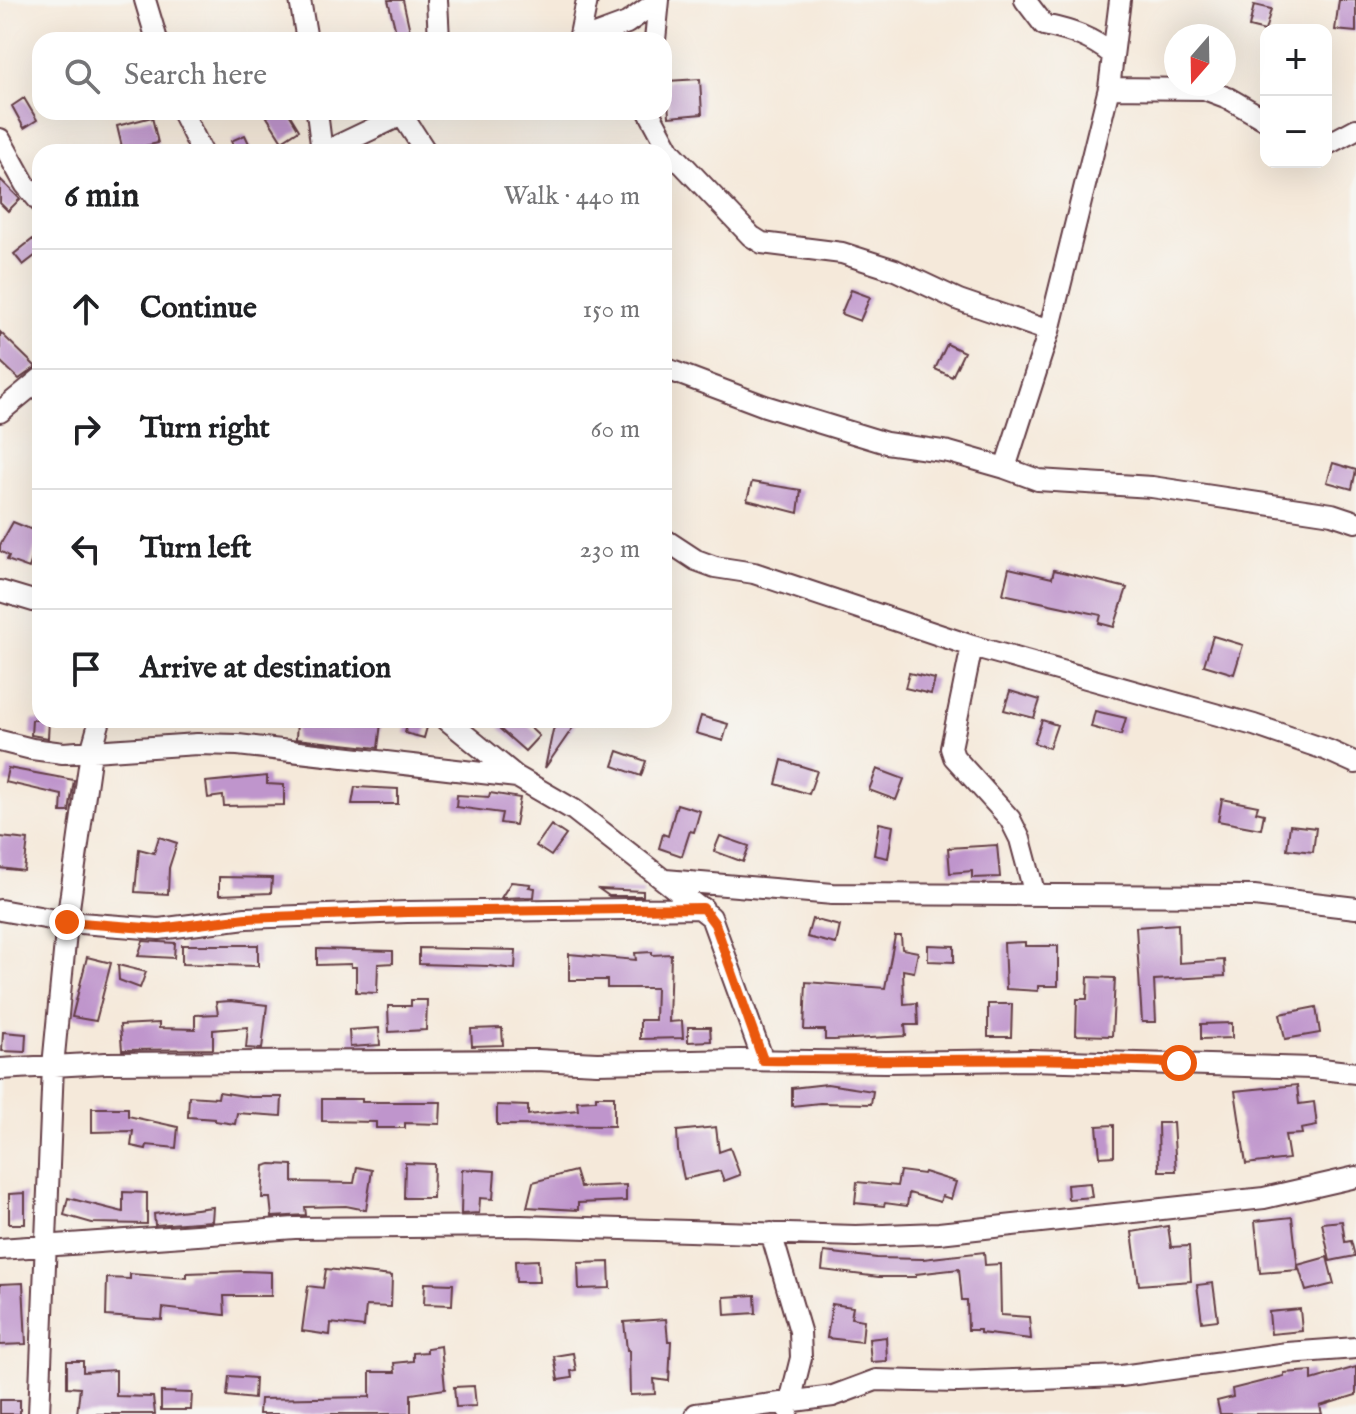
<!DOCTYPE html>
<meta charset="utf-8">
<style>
body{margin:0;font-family:"IM FELL English",serif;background:#f2f2f2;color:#202124}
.controls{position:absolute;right:24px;top:24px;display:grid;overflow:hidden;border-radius:16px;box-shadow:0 8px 32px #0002}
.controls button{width:72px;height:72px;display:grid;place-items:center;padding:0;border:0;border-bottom:2px solid #e0e0e0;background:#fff;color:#202124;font:40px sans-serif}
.compass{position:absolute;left:1164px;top:24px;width:72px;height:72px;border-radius:50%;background:#fff;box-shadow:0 8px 32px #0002;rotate:200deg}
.stop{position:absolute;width:24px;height:24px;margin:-18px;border:6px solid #ea580c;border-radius:50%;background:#fff}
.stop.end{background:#ea580c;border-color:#fff;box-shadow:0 2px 8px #0008}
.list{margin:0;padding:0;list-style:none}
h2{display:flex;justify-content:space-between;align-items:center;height:104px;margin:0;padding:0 32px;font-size:34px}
h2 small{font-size:26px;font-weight:400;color:#757577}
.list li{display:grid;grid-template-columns:52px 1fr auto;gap:24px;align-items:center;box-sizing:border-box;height:120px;padding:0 32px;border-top:2px solid #e0e0e0}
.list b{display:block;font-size:30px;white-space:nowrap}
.list em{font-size:26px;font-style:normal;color:#757577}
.icon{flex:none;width:44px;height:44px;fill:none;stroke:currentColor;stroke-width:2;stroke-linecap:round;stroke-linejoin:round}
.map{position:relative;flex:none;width:1356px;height:1414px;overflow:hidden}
.search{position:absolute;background:#fff;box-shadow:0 8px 32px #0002;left:32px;top:32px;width:640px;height:88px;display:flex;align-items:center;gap:20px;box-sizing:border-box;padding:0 28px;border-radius:24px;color:#757577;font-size:30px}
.panel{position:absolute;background:#fff;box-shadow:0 8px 32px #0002;left:32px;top:144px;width:640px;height:584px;border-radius:24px}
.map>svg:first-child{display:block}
.building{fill:#bf95cc}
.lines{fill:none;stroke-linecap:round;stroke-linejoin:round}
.street-casing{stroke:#643d45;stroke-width:24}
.street{stroke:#fff;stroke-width:20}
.route{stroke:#ea580c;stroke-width:10}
</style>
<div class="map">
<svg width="1356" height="1414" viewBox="0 0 1356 1414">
<rect width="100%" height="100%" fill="#f6f6f2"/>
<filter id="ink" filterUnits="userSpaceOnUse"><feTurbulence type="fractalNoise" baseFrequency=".0125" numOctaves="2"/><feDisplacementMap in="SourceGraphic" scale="16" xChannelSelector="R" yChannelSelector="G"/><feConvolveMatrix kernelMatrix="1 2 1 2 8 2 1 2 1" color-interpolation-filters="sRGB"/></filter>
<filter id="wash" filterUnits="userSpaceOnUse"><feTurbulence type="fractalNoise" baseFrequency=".006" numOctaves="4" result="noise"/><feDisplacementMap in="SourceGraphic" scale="32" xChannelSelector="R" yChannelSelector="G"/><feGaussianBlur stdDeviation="1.8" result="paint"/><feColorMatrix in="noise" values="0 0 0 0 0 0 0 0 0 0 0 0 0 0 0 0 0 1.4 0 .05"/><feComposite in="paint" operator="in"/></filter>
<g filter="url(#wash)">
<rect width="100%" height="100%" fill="#f5e9da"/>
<g id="blocks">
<path class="building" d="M388,0h15l9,40h-14z
M1339,0h17v32l-21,-2z
M1254,5l17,4 -6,22 -16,-4z
M700,79l2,35 -33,3 -2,-36z
M24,98l13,22 -13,8 -12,-22z
M276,112h12l11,18 -17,11 -15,-24z
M152,117l6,26 -35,8 -6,-25z
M245,135l8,17h-17l-5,-11z
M0,179l20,20 -12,12 -8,-8z
M33,239l7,9v4l-17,13 -9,-11z
M851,290l19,7 -10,24 -19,-7z
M0,332l36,35 -17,12 -19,-18z
M947,344l17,8 -12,25 -17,-8z
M1333,463l23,7 -4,19 -25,-7z
M752,482l49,8 -3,23 -51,-13z
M13,522l27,11 -11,35 -22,-8 2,-4 -9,-5v-6z
M1009,568l43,10 2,-8 73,18 -13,39 -15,-4 2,-8 -98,-21z
M1213,636l30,9 -9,29 -30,-9z
M909,673l26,6 -4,15 -26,-6z
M1010,691l30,9 -6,18 -30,-8z
M1095,711l31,7 -5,17 -30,-8z
M701,716l27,8 -5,17 -27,-8z
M32,720h17l-1,18 -17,-3z
M297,720h55l29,3 -3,25 -82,-9z
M408,720h21l-5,18 -19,-5z
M507,720h15l17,16 -14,15 -25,-22z
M559,720h19l-33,48 8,-38z
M1042,720l15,5 -8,23 -15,-5z
M618,751l28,10 -5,15 -28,-10z
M782,760l35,11 -8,23 -33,-10z
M8,768l66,12 -5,32h-8l1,-17 -57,-13z
M877,769l27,10 -8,21 -27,-10z
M267,776v8l17,1v20l-60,1 -1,-10 -15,2 -2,-16z
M355,787l43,2v15h-46z
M490,793l30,5 -5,27 -15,-2 2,-10 -46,-6 1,-12 32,2z
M1222,799l36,7 -2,6 8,2 -3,15 -43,-8z
M677,804l23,7 -6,21 -4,-1 -8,25 -23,-8 4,-14 5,2z
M879,823l14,3 -5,32 -14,-3z
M551,825l15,10 -15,21 -15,-10z
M1290,825l26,3 -3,24 -26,-3z
M720,836l29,10 -6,16 -29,-11z
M0,837l28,3 -4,31 -24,-3z
M159,837l18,6 -8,25 -1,26 -33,-2 4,-43 15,4z
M997,845l3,32 -28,1v-7l-22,2 -2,-25z
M219,877l53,1 -1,15 -52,2z
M511,882l20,2 -2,3 6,1 -1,9 -33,1z
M599,889l44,2v5h-34z
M812,919l28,7 -4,18 -29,-7z
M1178,924l1,39 45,-3 1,16 -71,4 2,42h-14l-6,-95z
M895,936h6l1,13 16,3 -4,20 -11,-2 1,34 13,-1 1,22h-13l1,11 -72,4h-9v-10h-21l2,-48 79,6z
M143,941l32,2 -1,15 -36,-2z
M1025,942v4h33v40h-20v5l-32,-2 -2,-46z
M182,945h76v21l-76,-2z
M928,945l26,1v16l-26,-1z
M419,948l97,2 -1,19 -26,-3 -70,-2z
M317,949l76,2v12l-15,1 -1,29 -21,-1v-25h-5v-3l-34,1z
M652,952v3l19,-1 -2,68 13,-1 1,17 -43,1v-19h15l1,-32h-49v-8h-38v-26l67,6 -1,-7z
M87,957l24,6 -15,58 -24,-4z
M118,965l28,7 -6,16 -21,-8z
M1088,977l27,1 -3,58 -36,-1 1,-36h10z
M411,1000h16l-1,30 -37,2 -1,-26h23z
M231,1001l36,4 -5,44 -16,-1 2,-21 -35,3v19l-91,1 -2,-25 39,-2v5l36,1v-14l23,-1 -2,-12z
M988,1004h24l-1,33h-23z
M1316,1007l4,26 -35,6 -5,-25z
M1232,1023v15l-31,1v-15z
M688,1027h22l1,14 -23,1z
M379,1028l1,17 -30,2 -1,-17z
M502,1028l1,17 -31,1 -1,-17z
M3,1032l23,2 -1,18 -23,-1z
M827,1084l46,7 -2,13 -51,-1 -28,3v-18z
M1297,1085l2,19 15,-2 3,24 -16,3 1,5 -17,1 4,24 -43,5 -11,-73z
M219,1092l32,5h31l-1,19 -44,-3 -2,11 -20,-3v-2l-27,-2 1,-21 29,2z
M596,1096h18v30l-117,-1v-20l31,1v9l50,-5 -1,-9 19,-1z
M322,1099h40v3h79l-1,22 -35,-1v5h-29v-6l-54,-1z
M92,1108h36v8l50,11 -2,21 -29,-3 -1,4 -15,-3 2,-15 -41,1z
M1158,1123h15l3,48h-17z
M1114,1125v31l-14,1 -3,-31z
M716,1127l3,25 11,-4 10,27 -16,6 -4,-10 -36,8 -6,-29 -1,-19z
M405,1163l29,1 -1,34h-29z
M271,1164l22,1v17l61,1 3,-16 15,3 -6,40 -20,-4 -41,1 1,8 -34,2 -2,-19h-8l2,-32z
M462,1169l33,2 -2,28 -13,-1 -1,15 -18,1z
M575,1171l5,16 46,-2v16l-48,2v7l-51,-3 6,-25z
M900,1171l23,3 1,-2 32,10 -5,17 -9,-3 -2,6 -31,-9 -2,13 -22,-3 -1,3 -29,-3 2,-21 40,4z
M1090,1183l2,14 -24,2 -1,-14z
M123,1192l24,1v31l-55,-1 -28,-8 4,-17 55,14z
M25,1193v31h-16v-30z
M213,1207l-1,14 -57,4 -1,-11z
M1292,1217l6,53 -38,3 -5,-52z
M1342,1221l3,21 6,-1 4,15 -25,5 -8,-38z
M1168,1226l3,21 18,-1 2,35 -52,4 -7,-53z
M824,1252l53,6 46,1 61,-7 1,13 15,-1 1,51 28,2 2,22 -51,-6v-3h-12l-1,-30h-5l-3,-31 -43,5v3h-37l-57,-7z
M1327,1257l7,27 -28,7 -8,-26z
M538,1260l1,22h-23l-1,-21z
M609,1262l1,26 -31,1 -1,-26z
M326,1269l66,7 -1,31 -25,-1 -2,21 -33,-4 -1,12 -28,-4 6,-45 15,2z
M244,1271l27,1v24h-47l1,19 -62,-7 -1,12 -56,-4 1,-38 23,1v-5l57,4v-5z
M23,1283l3,61 -26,1v-61z
M425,1283l28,1 -1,21 -28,-1z
M1213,1283l5,37 -16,2 -5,-37z
M755,1295l1,18 -31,2 -1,-18z
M832,1304l21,3 -2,11 13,2 -2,22 -35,-4z
M1300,1309l2,22 -31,3 -2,-22z
M666,1319l2,22h3l-2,40 -15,-2 1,15 -25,1 -1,-45h-2l-3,-28z
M886,1337l1,24 -16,1 -2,-23z
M441,1346l4,43 -34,5v20h-152l1,-15 110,-2v-25h25l-1,-9 19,-2v-8l14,-1v-4z
M573,1353l3,17 -5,1 1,7 -14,2 -4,-24z
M67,1361h16v11l33,-2v26l37,1 2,17h-78l3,-26 -13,-1z
M1356,1367v28l-36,11 2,8h-102l-3,-13 16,-4 -1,-8 52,-13v-3l28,-2v9z
M229,1376l26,2 -1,21 -27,-3z
M474,1386l2,20 -20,1 -2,-20z
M161,1392l31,1 -1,17h-30z
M0,1400h20v14h-20z"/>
</g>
</g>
<g filter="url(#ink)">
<use href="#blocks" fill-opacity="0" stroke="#643d45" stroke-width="2"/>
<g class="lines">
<g class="street-casing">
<path id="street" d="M145,0l12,40
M300,0l7,40
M437,0l2,40
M1025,0l19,25c28,6 47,12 69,30
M579,40l8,-40
M581,40l46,-17 32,-23
M655,40l4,-40
M1109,88l95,1 24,9 38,22
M182,112l20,40
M317,112l5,40
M649,112l21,39 81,85 11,7 80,10 53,17 64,30 90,31
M402,115l24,37
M0,139l25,45 15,18
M1326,145l30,-16
M324,152l84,-40
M664,368l101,38 121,37 63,9 56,16 33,12 114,7 180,27 24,8
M0,412l40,-33
M1005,468l44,-137 60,-243 11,-88
M664,539l32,21 19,7 39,6 218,73 282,79 73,25 29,13
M0,591l40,12
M972,646l-21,102 3,9 56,62 10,20 15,56
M447,720l70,57 57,33 137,107 52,143
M0,741l32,8 31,4 134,-9 41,1 279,32
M665,880l168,14 421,2 102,12
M0,910l67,12 92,7 87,-11 161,-6 296,-4
M0,1069l106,-6 431,-3 60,3 143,-3 146,2 144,-2 283,8 43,5
M771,1233l29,98 1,27 -13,52
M0,1249l295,-21 226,-2 335,10 83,-3 325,-35 92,-21
M39,1414l14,-348 14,-144 24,-170 9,-32
M696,1414l137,-18 43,-16 82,2 163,-6 166,-23 69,-5"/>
</g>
<use href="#street" class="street"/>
</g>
</g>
<g class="lines" filter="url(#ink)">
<path class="route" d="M67,922l92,7 87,-11 161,-6 296,-4 12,16 48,136c139,2 277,-4 416,3"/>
</g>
</svg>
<div class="controls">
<button>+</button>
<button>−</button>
</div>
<svg class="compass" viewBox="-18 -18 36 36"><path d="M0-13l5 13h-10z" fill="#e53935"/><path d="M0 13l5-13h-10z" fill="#757577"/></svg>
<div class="stop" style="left:1179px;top:1063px"></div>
<div class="stop end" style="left:67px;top:922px"></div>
<div class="search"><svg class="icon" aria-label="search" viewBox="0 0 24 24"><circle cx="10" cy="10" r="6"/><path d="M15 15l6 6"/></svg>Search here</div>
<section class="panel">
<h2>6 min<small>Walk · 440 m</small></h2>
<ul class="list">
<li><svg class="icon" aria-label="ahead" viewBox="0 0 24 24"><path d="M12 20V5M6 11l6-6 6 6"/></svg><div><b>Continue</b></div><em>150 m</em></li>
<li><svg class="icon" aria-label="right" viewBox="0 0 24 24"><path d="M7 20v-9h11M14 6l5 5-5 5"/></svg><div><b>Turn right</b></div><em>60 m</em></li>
<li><svg class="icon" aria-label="left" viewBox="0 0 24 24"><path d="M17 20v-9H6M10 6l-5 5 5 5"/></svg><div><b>Turn left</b></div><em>230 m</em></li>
<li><svg class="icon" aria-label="arrive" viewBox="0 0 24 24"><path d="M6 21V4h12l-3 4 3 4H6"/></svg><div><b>Arrive at destination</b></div></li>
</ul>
</section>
</div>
